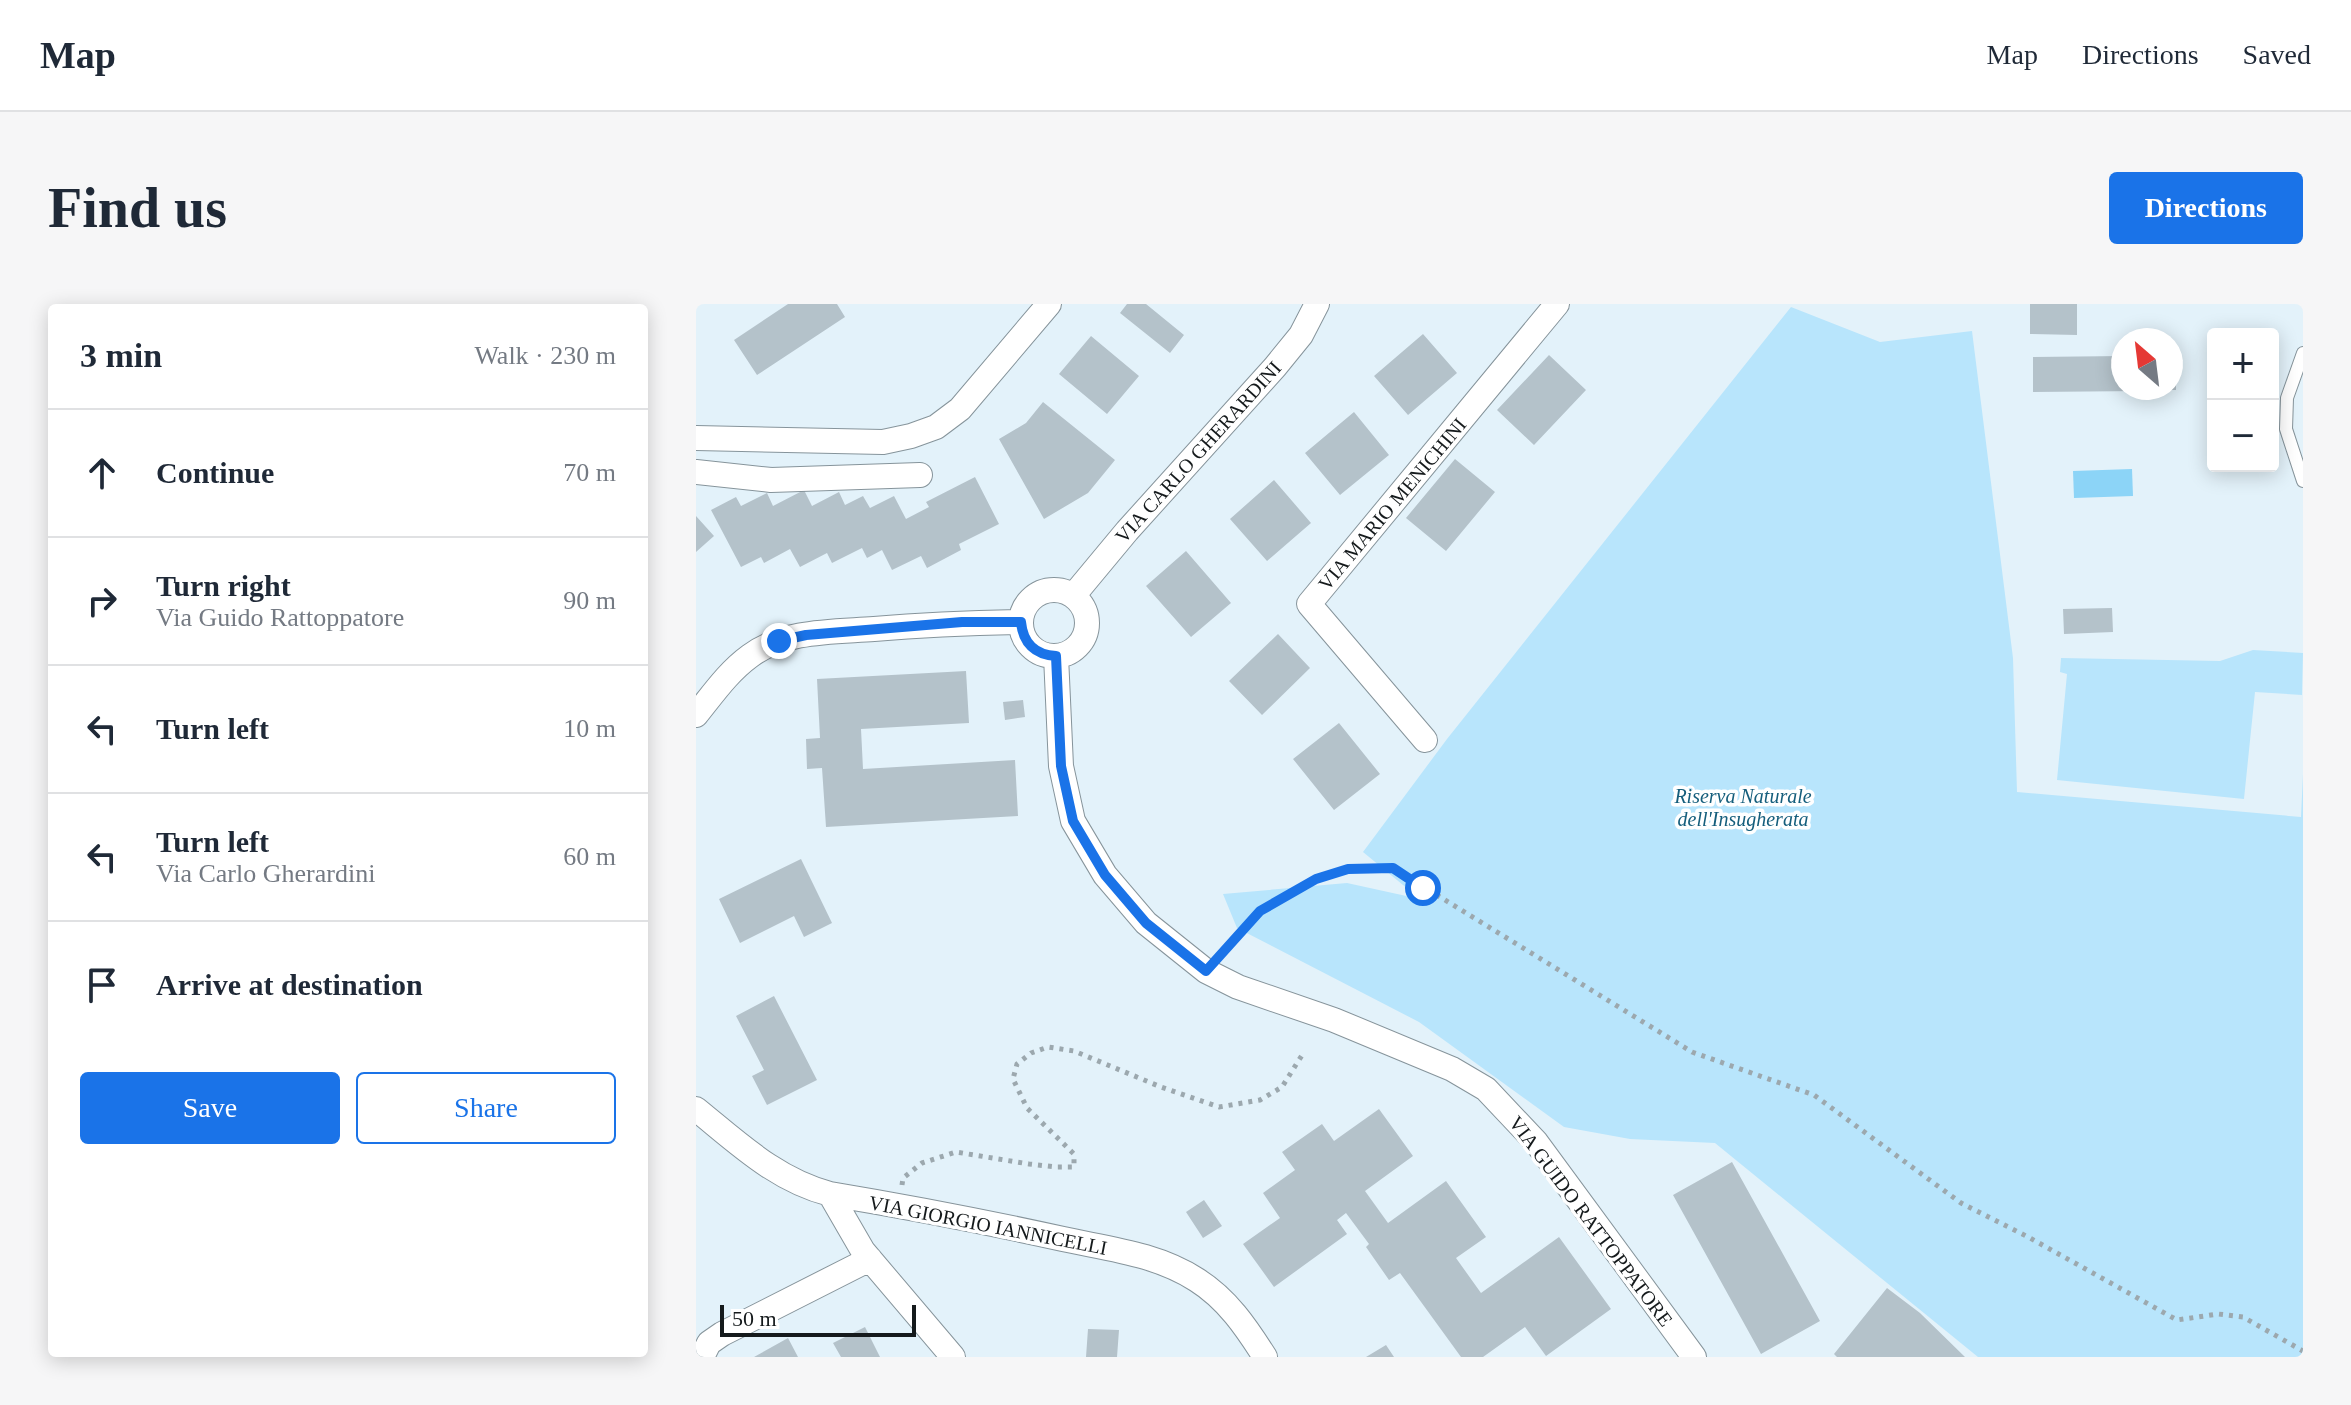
<!DOCTYPE html>
<meta charset="utf-8">
<style>
body{margin:0;font-family:Georgia,serif;background:#f6f6f7;color:#1f2937}
.controls{position:absolute;right:24px;top:24px;display:grid;overflow:hidden;border-radius:8px;box-shadow:0 4px 20px #0003}
.controls button{width:72px;height:72px;display:grid;place-items:center;padding:0;border:0;border-bottom:2px solid #e0e1e3;background:#fff;color:#1f2937;font:40px sans-serif}
.compass{position:absolute;left:1415px;top:24px;width:72px;height:72px;border-radius:50%;background:#fff;box-shadow:0 4px 20px #0003;rotate:332deg}
.scale{position:absolute;left:24px;bottom:20px;width:196px;box-sizing:border-box;padding-left:8px;border:4px solid #151a1c;border-top:0;font-size:22px;line-height:28px;white-space:nowrap;color:#151a1c;-webkit-text-stroke:6px #fff;paint-order:stroke}
.stop{position:absolute;width:24px;height:24px;margin:-18px;border:6px solid #1a73e8;border-radius:50%;background:#fff}
.stop.end{background:#1a73e8;border-color:#fff;box-shadow:0 2px 8px #0008}
.list{margin:0;padding:0;list-style:none}
h2{display:flex;justify-content:space-between;align-items:center;height:104px;margin:0;padding:0 32px;font-size:34px}
h2 small{font-size:26px;font-weight:400;color:#747a83}
.list li{display:grid;grid-template-columns:52px 1fr auto;gap:24px;align-items:center;box-sizing:border-box;height:128px;padding:0 32px;border-top:2px solid #e0e1e3}
.list b{display:block;font-size:30px;white-space:nowrap}
.list p{margin:0;font-size:26px;white-space:nowrap;color:#747a83}
.list em{font-size:26px;font-style:normal;color:#747a83}
.actions{display:flex;gap:16px;padding:24px 32px}
.actions a{flex:1;padding:18px 0;border:2px solid #1a73e8;border-radius:8px;text-align:center;font-size:28px;color:#1a73e8}
.actions .main{background:#1a73e8;color:#fff}
.icon{flex:none;width:44px;height:44px;fill:none;stroke:currentColor;stroke-width:2;stroke-linecap:round;stroke-linejoin:round}
.map{position:relative;flex:none;width:1607px;height:1053px;overflow:hidden;border-radius:8px}
header{display:flex;align-items:center;gap:48px;box-sizing:border-box;height:112px;padding:0 40px;background:#fff;border-bottom:2px solid #e0e1e3}
header strong{font-size:38px}
nav{display:flex;gap:44px;margin-inline-start:auto;font-size:28px}
.intro{display:flex;align-items:center;justify-content:space-between;box-sizing:border-box;height:192px;padding:0 48px}
h1{margin:0;font-size:56px}
.button{padding:20px 36px;border-radius:8px;background:#1a73e8;color:#fff;font-size:28px;font-weight:700}
main{display:flex;gap:48px;padding:0 48px}
aside{flex:1;background:#fff;border-radius:8px;box-shadow:0 4px 20px #0003}
.map>svg:first-child{display:block}
.green{fill:#b8e5fc}
.water{fill:#8cd4f7}
.building{fill:#b4c2ca}
.lines{fill:none;stroke-linecap:round;stroke-linejoin:round}
.lane-casing{stroke:#86949b;stroke-width:14}
.street-casing{stroke:#86949b;stroke-width:26}
.path{stroke:#9ca8ae;stroke-width:5;stroke-dasharray:4 6;stroke-linecap:butt}
.lane{stroke:#fff;stroke-width:12}
.street{stroke:#fff;stroke-width:24}
.route{stroke:#1a73e8;stroke-width:10}
.labels{text-anchor:middle;dominant-baseline:central;stroke-width:7;stroke-linejoin:round;paint-order:stroke}
.street-label{font-size:20px;fill:#151a1c;stroke:#fff}
.park-label{font-size:20px;font-style:italic;fill:#155e7c;stroke:#fff}
</style>
<header>
<strong>Map</strong>
<nav><a>Map</a><a>Directions</a><a>Saved</a></nav>
</header>
<div class="intro"><h1>Find us</h1><a class="button">Directions</a></div>
<main>
<aside>
<h2>3 min<small>Walk · 230 m</small></h2>
<ul class="list">
<li><svg class="icon" aria-label="ahead" viewBox="0 0 24 24"><path d="M12 20V5M6 11l6-6 6 6"/></svg><div><b>Continue</b></div><em>70 m</em></li>
<li><svg class="icon" aria-label="right" viewBox="0 0 24 24"><path d="M7 20v-9h11M14 6l5 5-5 5"/></svg><div><b>Turn right</b><p>Via Guido Rattoppatore</p></div><em>90 m</em></li>
<li><svg class="icon" aria-label="left" viewBox="0 0 24 24"><path d="M17 20v-9H6M10 6l-5 5 5 5"/></svg><div><b>Turn left</b></div><em>10 m</em></li>
<li><svg class="icon" aria-label="left" viewBox="0 0 24 24"><path d="M17 20v-9H6M10 6l-5 5 5 5"/></svg><div><b>Turn left</b><p>Via Carlo Gherardini</p></div><em>60 m</em></li>
<li><svg class="icon" aria-label="arrive" viewBox="0 0 24 24"><path d="M6 21V4h12l-3 4 3 4H6"/></svg><div><b>Arrive at destination</b></div></li>
</ul>
<div class="actions"><a class="main">Save</a><a>Share</a></div>
</aside>
<div class="map">
<svg width="1607" height="1053" viewBox="0 0 1607 1053">
<rect width="100%" height="100%" fill="#e3f2fa"/>
<path class="green" d="M1095,3l89,35 92,-11 41,327 4,134 284,25 2,-43v583h-325l-263,-214 -85,-4 -66,-12 -145,-105 -182,-94 -14,-34 124,-11 73,16 -57,-47 84,-113z
M1557,346l50,3 -1,42 -47,-3 -11,107 -187,-19 10,-106 -7,-2 1,-14 159,3z"/>
<path class="water" d="M1436,165l1,27 -59,2 -1,-27z"/>
<path class="building" d="M92,0h49l8,13 -88,58 -23,-35z
M431,0h19l38,31 -14,18 -50,-40z
M1334,0h47v31l-47,-1z
M727,30l34,39 -49,42 -34,-39z
M395,32l48,40 -32,38 -48,-40z
M853,51l37,35 -52,55 -37,-35z
M1475,51h5v35h-5z
M1427,52v32h19v3l-109,1v-35z
M347,98l72,58 -27,33 -44,26 -45,-80 27,-16z
M658,108l35,43 -49,40 -35,-42z
M759,155l40,33 -49,59 -40,-33z
M279,173l24,47 -40,20 2,6 -34,18 -6,-12 -29,14 -10,-20 -15,8 -5,-10 -30,15 -5,-10 -27,14 -10,-18 -26,14 -3,-6 -20,10 -30,-57 25,-13 5,9 26,-13 6,13 31,-16 8,16 27,-14 6,13 18,-9 7,12 24,-12 12,23 23,-12 -3,-5z
M578,176l37,43 -44,38 -37,-42z
M0,212l18,20 -18,16z
M490,247l45,52 -40,34 -45,-51z
M1416,304l1,24 -49,2 -1,-25z
M582,330l32,34 -48,47 -33,-34z
M270,367l3,52 -108,6 2,40 152,-9 3,56 -192,11 -4,-59 -15,1 -1,-30 14,-1 -3,-59z
M327,396l2,17 -20,3 -2,-18z
M643,419l41,51 -46,36 -41,-51z
M105,555l31,64 -28,14 -10,-21 -54,27 -21,-44z
M78,692l43,84 -50,25 -15,-29 12,-6 -28,-54z
M683,805l34,47 -48,35 23,32 58,-42 40,56 -30,21 25,35 78,-56 52,72 -65,47 -21,-29 -42,30h-22l-61,-84 -11,7 -23,-33 3,-3 -23,-31 -9,7 10,14 -73,53 -31,-43 37,-26 -17,-25 32,-23 -13,-18 40,-28 12,17z
M1036,858l88,159 -59,33 -88,-159z
M508,896l18,26 -19,12 -17,-26z
M1191,984l33,25 45,44h-128l-3,-3z
M169,1023l15,30h-39l-8,-14z
M392,1025l31,1 -2,27h-31z
M92,1034l10,19h-44z
M690,1041l8,12h-28z"/>
<g class="lines">
<g class="lane-casing">
<path id="lane" d="M1607,49l-16,45 -1,31 17,52"/>
</g>
<g class="street-casing">
<path id="street" d="M0,134l187,4 28,-6 25,-9 24,-18 89,-105
M0,168l75,8 149,-5
M325 319a33 33 0 1 1 66 0a33 33 0 1 1-66 0Z
M377,292l54,-65 148,-164 26,-32 16,-31
M360,352l5,110 12,55 32,54 41,48 60,48 32,16 96,33 118,49 34,20 50,53 158,215
M0,411c17,-21 32,-43 54,-59 35,-26 82,-24 124,-27 49,-4 98,-6 147,-7
M729,436l-116,-136 248,-300
M0,805c42,34 80,71 134,85 78,13 156,28 233,45 46,10 94,15 134,41 30,19 49,47 68,77
M134,890l33,57 90,106
M6,1053l7,-14 13,-9 148,-75"/>
</g>
<path class="path" d="M527,649l37,-42 56,-32 32,-10 45,-1 299,184 122,43 147,108 69,35 147,82 41,-6 25,3 60,34
M206,881l1,-7 19,-15 34,-11 73,12 27,3h18v-13l-47,-46 -14,-29 4,-15 14,-11 17,-6 26,4 87,36 58,20 41,-7 22,-13 22,-35"/>
<use href="#lane" class="lane"/>
<use href="#street" class="street"/>
</g>
<g class="lines">
<path class="route" d="M83,337l27,-6 156,-13h59c2,21 14,33 35,34l5,110 12,55 32,54 41,48 60,48 54,-60 56,-32 32,-10 45,-1 30,20"/>
</g>
<g class="labels">
<g class="street-label">
<text transform="translate(502 148) rotate(-48)">VIA CARLO GHERARDINI</text>
<text transform="translate(696 200) rotate(-50)">VIA MARIO MENICHINI</text>
<text transform="translate(895 917) rotate(53)">VIA GUIDO RATTOPPATORE</text>
<text transform="translate(292 921) rotate(11)">VIA GIORGIO IANNICELLI</text>
</g>
<g class="park-label">
<text x="1047" y="492">Riserva Naturale<tspan x="1047" dy="23">dell'Insugherata</tspan></text>
</g>
</g>
</svg>
<div class="controls">
<button>+</button>
<button>−</button>
</div>
<svg class="compass" viewBox="-18 -18 36 36"><path d="M0-13l5 13h-10z" fill="#e53935"/><path d="M0 13l5-13h-10z" fill="#747a83"/></svg>
<div class="scale">50 m</div>
<div class="stop" style="left:727px;top:584px"></div>
<div class="stop end" style="left:83px;top:337px"></div>
</div>
</main>
